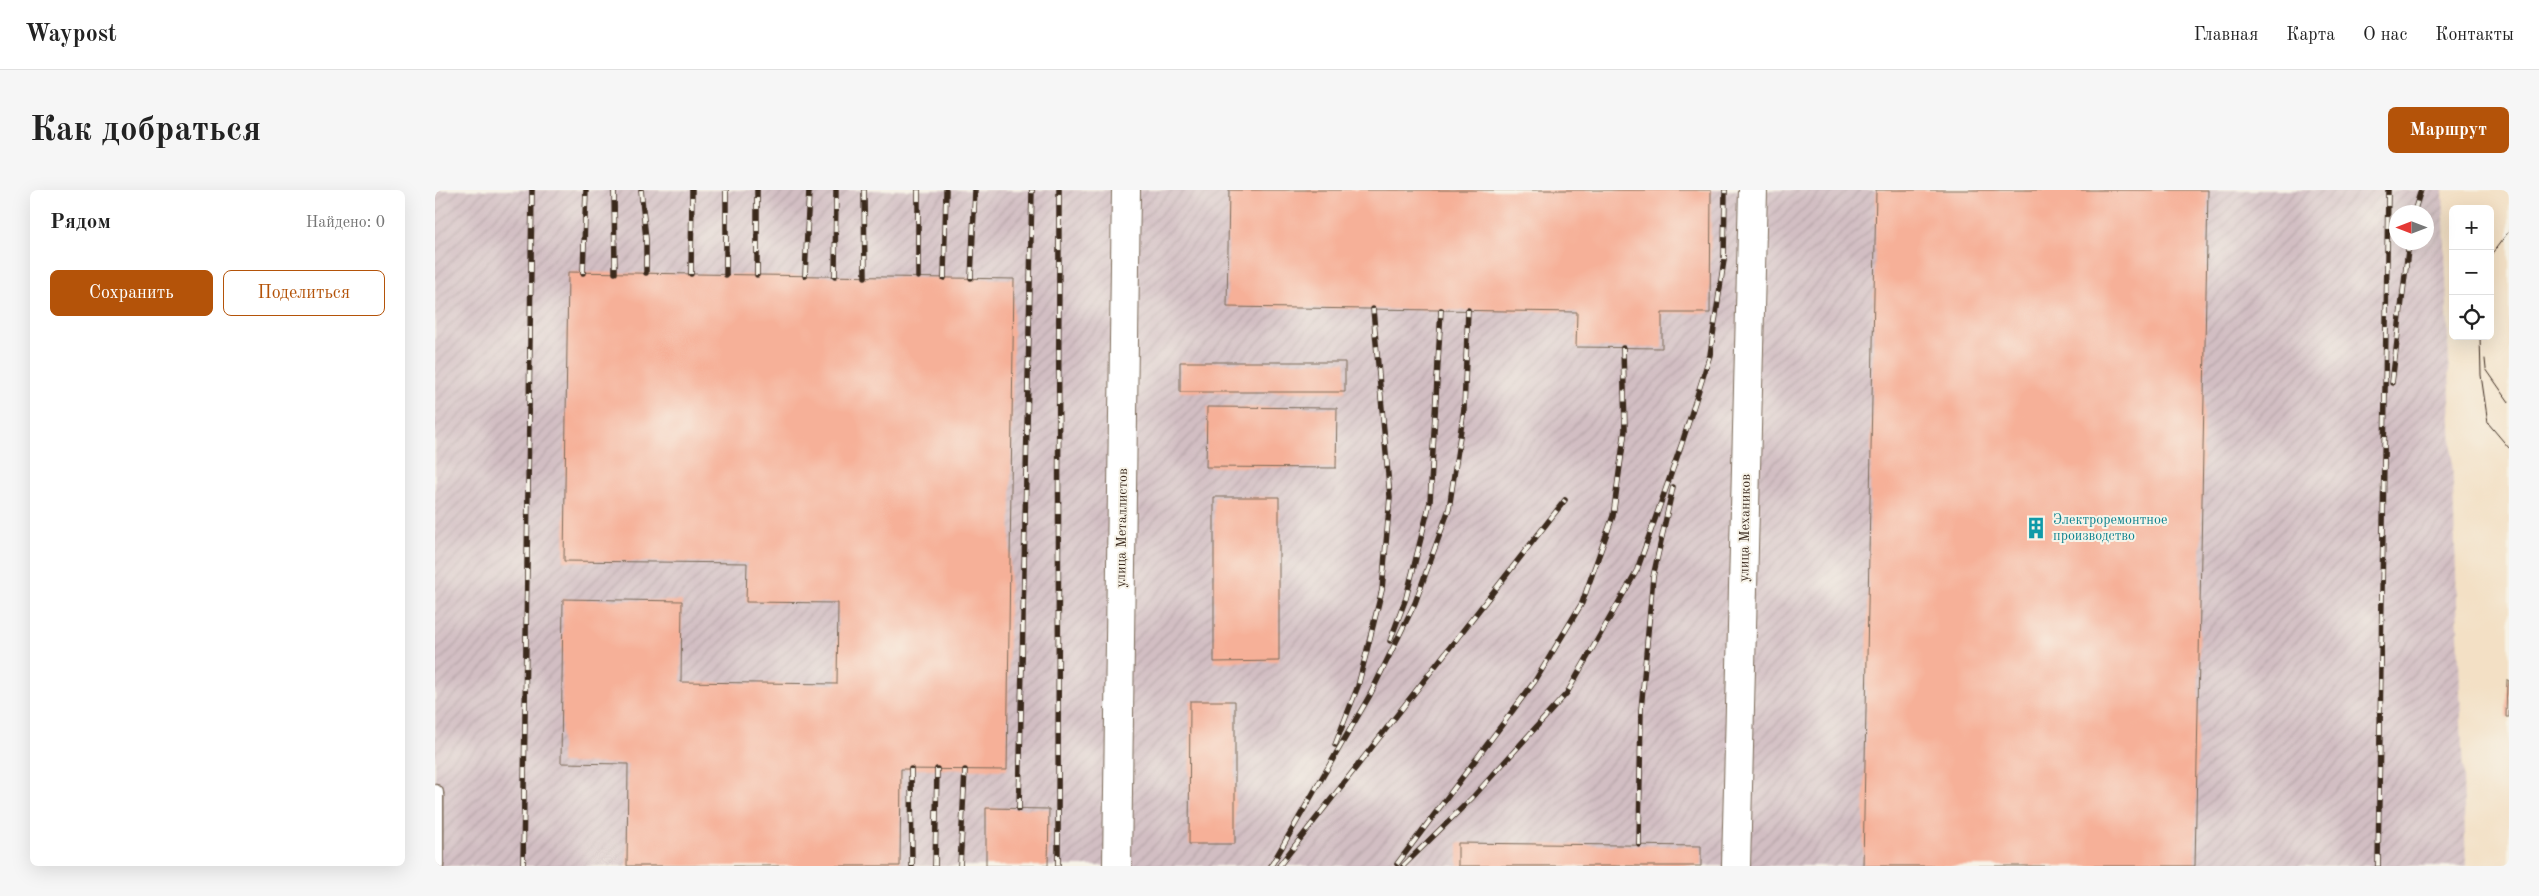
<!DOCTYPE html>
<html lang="ru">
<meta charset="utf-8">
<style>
body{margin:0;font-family:"Old Standard TT",serif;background:#f6f6f6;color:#222}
.controls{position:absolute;right:15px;top:15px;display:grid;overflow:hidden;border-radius:8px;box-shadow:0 5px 20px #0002}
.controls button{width:45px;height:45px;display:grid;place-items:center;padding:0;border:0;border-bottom:1px solid #e0e0e0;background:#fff;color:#222;font:25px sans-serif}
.compass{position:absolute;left:1954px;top:15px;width:45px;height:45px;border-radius:50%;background:#fff;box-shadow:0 5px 20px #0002;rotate:270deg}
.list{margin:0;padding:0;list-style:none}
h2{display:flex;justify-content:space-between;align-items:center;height:65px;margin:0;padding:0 20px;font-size:21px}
h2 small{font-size:16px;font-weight:400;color:#767676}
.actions{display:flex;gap:10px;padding:15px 20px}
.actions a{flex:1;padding:11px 0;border:1px solid #b45309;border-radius:8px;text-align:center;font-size:18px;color:#b45309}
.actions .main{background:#b45309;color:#fff}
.icon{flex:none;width:28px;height:28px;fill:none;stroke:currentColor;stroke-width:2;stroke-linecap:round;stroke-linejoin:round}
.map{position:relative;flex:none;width:2074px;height:676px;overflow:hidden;border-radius:8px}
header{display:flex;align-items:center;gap:30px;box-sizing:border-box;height:70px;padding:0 25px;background:#fff;border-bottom:1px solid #e0e0e0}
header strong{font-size:24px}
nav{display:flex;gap:28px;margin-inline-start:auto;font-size:18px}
.intro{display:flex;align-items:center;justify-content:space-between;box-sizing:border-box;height:120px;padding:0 30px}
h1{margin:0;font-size:35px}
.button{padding:12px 22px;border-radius:8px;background:#b45309;color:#fff;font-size:18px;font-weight:700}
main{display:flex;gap:30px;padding:0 30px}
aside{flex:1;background:#fff;border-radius:8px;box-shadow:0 5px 20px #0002}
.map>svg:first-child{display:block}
.industrial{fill:url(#industrial-furrows);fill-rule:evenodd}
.building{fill:#f6b098}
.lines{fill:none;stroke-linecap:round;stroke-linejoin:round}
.service-casing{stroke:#7b6a58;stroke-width:19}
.minor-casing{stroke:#7b6a58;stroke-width:30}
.service{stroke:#fff;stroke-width:16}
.minor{stroke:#fff;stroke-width:28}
.tram{stroke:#3b2a1e;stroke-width:1}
.rail-casing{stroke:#3b2a1e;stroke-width:5.5}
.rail{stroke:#f7f3e8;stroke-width:4;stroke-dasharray:11;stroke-linecap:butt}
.labels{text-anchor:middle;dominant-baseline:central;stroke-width:4;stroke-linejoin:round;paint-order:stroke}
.culture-label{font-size:14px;fill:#0d838f;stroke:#f7f3e8;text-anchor:start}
.street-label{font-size:14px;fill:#3b2a1e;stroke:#f7f3e8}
</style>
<header>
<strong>Waypost</strong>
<nav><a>Главная</a><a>Карта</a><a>О нас</a><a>Контакты</a></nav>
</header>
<div class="intro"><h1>Как добраться</h1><a class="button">Маршрут</a></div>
<main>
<aside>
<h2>Рядом<small>Найдено: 0</small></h2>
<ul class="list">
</ul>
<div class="actions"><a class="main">Сохранить</a><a>Поделиться</a></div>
</aside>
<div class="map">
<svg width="2074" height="676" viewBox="0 0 2074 676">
<defs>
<pattern id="industrial-furrows" width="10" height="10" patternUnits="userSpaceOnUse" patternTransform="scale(1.25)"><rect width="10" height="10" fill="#d2bec3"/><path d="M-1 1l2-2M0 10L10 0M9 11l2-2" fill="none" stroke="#b5a3a7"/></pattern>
</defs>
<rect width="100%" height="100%" fill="#f7f3e8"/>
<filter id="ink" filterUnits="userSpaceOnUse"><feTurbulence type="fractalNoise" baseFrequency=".02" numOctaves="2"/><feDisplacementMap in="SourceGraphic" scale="10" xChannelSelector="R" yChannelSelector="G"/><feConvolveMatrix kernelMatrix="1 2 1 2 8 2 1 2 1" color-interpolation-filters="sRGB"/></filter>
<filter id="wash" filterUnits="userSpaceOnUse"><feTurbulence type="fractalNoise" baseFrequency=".0096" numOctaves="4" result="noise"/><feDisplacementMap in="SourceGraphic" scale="20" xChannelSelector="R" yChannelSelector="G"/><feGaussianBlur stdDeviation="1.12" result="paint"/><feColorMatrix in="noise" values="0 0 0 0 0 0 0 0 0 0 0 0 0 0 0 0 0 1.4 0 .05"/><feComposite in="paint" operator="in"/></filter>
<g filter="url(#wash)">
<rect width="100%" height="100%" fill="#f3e0c5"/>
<path class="industrial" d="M0,0h2008l23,676h-2031zM1962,22h30v30h-30z"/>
<g id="blocks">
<path class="building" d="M794,0h482l-1,123h-48v35l-86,-1 1,-35 -350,-5z
M1441,0h332l-13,676h-332z
M133,82l446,7 -7,491 -106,-1 -1,97h-273l1,-102 -67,-1 2,-164 119,2 -1,81 156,2 1,-81 -92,-1 1,-39 -183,-2z
M745,172h165v30h-165z
M772,217l130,1 -1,60 -130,-1z
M779,307h65v164l-65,1z
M2072,490h2v37h-3z
M755,511h45v143h-46z
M551,618l63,1 -1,57h-62z
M1023,653l243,3v20h-243z"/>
</g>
</g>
<g filter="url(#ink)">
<use href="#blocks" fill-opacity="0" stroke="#7b6a58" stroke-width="1"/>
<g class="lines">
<g class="service-casing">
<path id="service" d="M0,603v73"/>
</g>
<g class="minor-casing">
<path id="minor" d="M682,676l9,-676
M1301,676l17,-676"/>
</g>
<use href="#service" class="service"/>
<use href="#minor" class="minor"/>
<path class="tram" d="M2055,66l19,-25
M2045,146l1,39 7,48 21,25
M2050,169l1,10 23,33"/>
<g class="rail-casing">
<path id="rail" d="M179,0l1,83
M206,0l5,49v34
M291,0v85
M429,0l1,87
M483,0v87
M1979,22l7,-22
M148,83l3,-83
M256,84l1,-84
M322,85v-85
M370,86l4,-86
M400,86l1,-86
M509,88l2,-88
M536,88l4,-88
M1957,193l17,-141
M955,451l16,-43 24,-96 11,-192
M900,555l23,-59 24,-96 8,-93 -17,-188
M476,579l1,97
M584,619l13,-619
M1204,655l2,-135 12,-133 20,-90
M962,674l138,-183 47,-78 31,-87 12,-86 -2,-82
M88,676l9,-676
M500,676l2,-97
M525,676l5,-96
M623,676l1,-676
M836,676l99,-171 45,-92 34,-94 15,-100 4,-99
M844,676l286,-366
M968,676l70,-69 94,-104 70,-123 45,-127 28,-88 14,-95 1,-70
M1943,676l10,-676"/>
</g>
<use href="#rail" class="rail"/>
</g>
</g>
<defs>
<g id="building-bare" transform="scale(1.725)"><path d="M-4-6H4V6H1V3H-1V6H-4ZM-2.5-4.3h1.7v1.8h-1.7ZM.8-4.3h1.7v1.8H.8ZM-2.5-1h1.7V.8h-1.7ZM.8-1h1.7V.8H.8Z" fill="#0f9aa8" stroke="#f7f3e8" stroke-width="2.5" paint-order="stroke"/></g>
</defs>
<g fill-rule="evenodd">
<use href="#building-bare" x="1601" y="338"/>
</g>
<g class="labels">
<g class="culture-label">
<text x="1618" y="330">Электроремонтное<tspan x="1618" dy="16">производство</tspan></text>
</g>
<g class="street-label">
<text transform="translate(687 338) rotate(-89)">улица Металлистов</text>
<text transform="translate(1310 338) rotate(-89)">улица Механиков</text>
</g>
</g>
</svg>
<div class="controls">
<button>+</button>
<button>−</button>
<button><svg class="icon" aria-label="locate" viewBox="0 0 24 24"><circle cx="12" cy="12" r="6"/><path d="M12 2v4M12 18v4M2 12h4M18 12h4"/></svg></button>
</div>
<svg class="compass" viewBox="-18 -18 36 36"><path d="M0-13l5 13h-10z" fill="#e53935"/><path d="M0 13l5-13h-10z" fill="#767676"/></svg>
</div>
</main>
